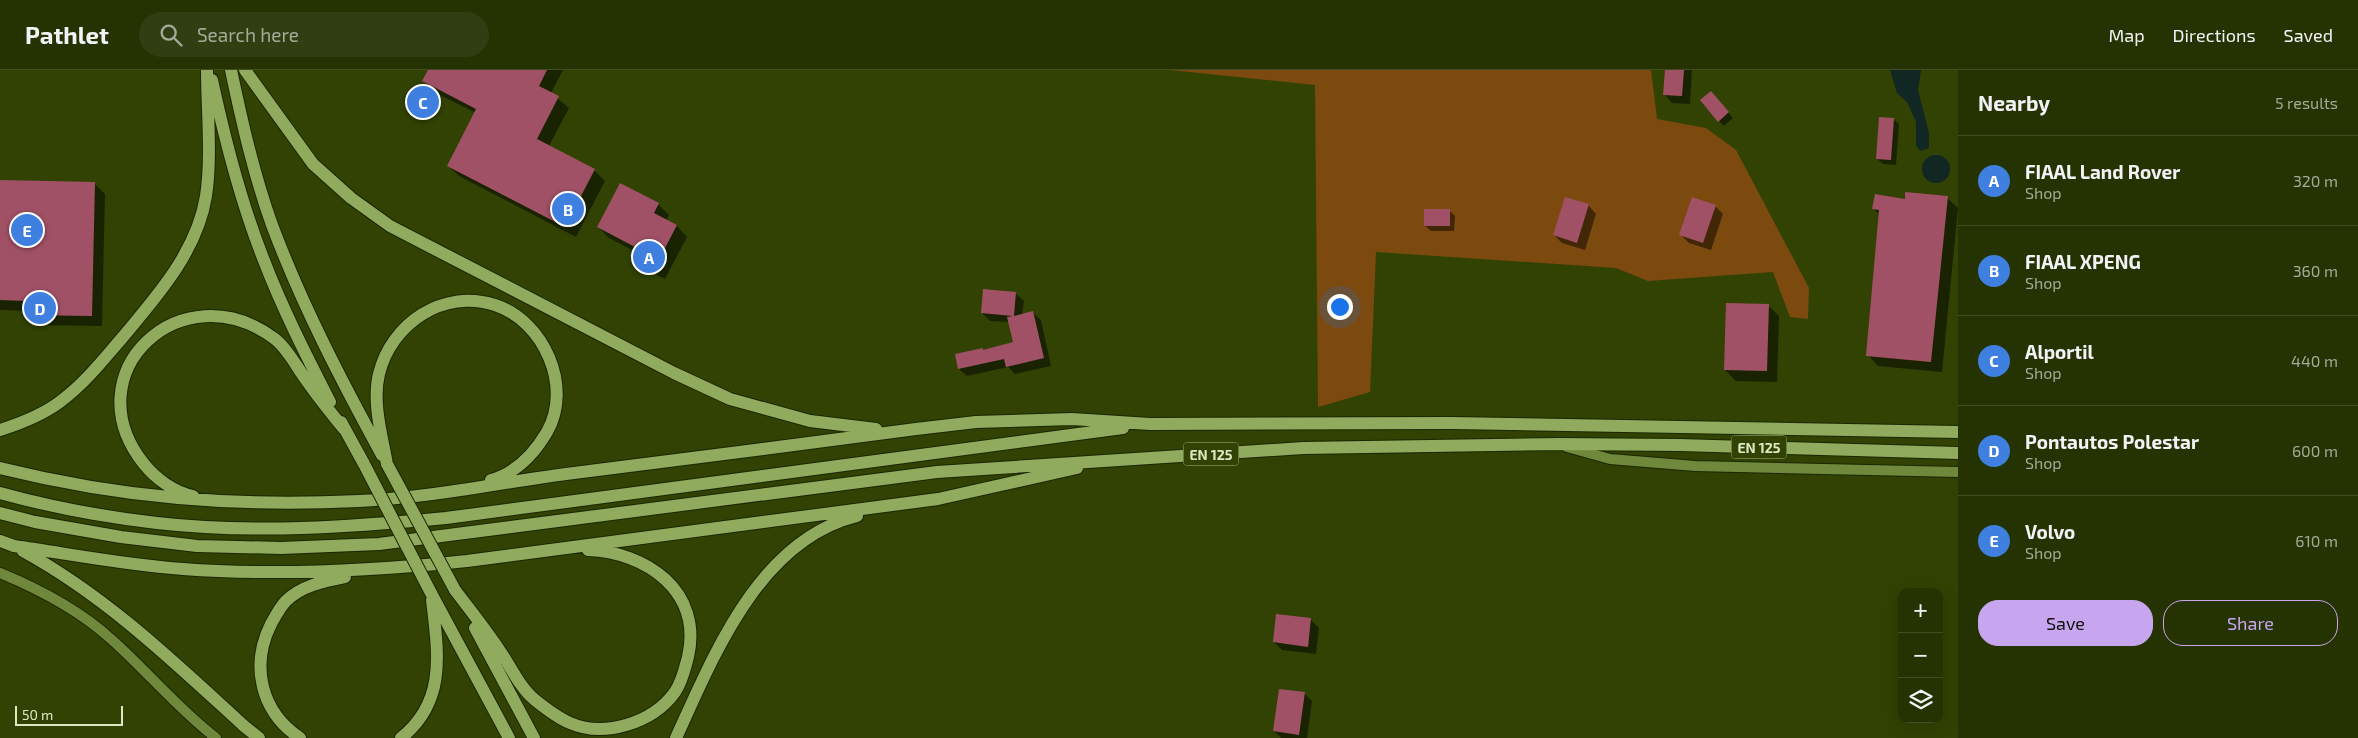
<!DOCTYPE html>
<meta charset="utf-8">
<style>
body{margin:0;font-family:"Exo 2",sans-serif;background:#313e11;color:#f1f3f6}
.controls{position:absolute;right:15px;bottom:15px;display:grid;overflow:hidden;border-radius:10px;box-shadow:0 5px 20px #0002}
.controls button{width:45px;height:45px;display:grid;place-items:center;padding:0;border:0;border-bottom:1px solid #424d24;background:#253202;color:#f1f3f6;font:25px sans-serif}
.scale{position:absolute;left:15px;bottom:12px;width:108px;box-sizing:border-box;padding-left:5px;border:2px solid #dae9c2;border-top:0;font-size:14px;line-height:18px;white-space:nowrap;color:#dae9c2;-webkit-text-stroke:4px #314203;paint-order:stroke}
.you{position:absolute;left:1339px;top:236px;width:18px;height:18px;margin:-12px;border:4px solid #fff;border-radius:50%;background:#1a73e8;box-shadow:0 0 0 8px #1a73e833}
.badge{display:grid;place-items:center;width:32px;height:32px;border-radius:50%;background:#c7a6ef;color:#fff;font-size:16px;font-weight:700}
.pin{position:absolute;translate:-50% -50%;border:2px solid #fff;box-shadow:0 1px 5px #0006}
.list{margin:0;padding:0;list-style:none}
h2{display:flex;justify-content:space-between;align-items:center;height:65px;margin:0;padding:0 20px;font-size:21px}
h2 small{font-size:16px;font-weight:400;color:#a3aa99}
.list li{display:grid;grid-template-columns:32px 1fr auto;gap:15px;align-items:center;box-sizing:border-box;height:90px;padding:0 20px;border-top:1px solid #424d24}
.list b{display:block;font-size:19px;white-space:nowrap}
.list p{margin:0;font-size:16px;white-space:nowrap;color:#a3aa99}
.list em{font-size:16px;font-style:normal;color:#a3aa99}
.actions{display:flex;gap:10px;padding:15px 20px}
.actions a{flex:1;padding:11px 0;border:1px solid #c7a6ef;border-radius:20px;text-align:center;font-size:18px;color:#c7a6ef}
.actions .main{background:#c7a6ef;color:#111}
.icon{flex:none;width:28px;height:28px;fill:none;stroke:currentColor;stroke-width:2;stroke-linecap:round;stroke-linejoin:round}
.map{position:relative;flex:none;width:1958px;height:668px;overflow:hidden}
header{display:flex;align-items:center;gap:30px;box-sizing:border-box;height:70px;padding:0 25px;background:#253202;border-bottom:1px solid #424d24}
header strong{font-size:24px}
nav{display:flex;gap:28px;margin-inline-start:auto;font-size:18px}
.search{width:350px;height:45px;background:#313e11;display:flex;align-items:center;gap:12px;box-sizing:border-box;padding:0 18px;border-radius:28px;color:#a3aa99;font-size:19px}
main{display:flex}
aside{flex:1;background:#253202}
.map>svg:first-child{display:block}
.green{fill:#7c4a0e}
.water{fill:#112724}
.shadow{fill:#0007}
.building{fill:#a15166}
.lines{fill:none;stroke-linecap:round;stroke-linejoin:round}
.street-casing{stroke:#1b2700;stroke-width:12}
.primary-casing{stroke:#1b2700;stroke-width:14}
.street{stroke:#6f883c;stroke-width:10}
.primary{stroke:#90aa5e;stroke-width:12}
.primary-bridge-casing{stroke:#1b2700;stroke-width:14;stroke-linecap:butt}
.primary-bridge{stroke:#90aa5e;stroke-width:12}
.labels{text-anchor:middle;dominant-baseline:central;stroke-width:4;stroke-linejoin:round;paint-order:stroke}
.shield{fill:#314203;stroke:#a7b789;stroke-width:1}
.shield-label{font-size:14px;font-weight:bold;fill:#dae9c2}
</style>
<header>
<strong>Pathlet</strong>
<div class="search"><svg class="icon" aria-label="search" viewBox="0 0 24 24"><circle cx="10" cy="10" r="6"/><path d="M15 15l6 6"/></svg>Search here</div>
<nav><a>Map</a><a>Directions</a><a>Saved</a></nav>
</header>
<main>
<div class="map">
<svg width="1958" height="668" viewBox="0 0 1958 668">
<rect width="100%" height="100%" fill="#314203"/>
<path class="green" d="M1170,0h481l6,49 49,9 30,22 73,138 -1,31 -18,-2 -17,-45 -125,9 -32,-13 -240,-16 -6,140 -52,15 -3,-322z"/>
<path class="water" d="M1890,0h31l-3,20 11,43v15l-8,3 -5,-5v-24l-9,-20 -10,-9z
M1922 99a14 14 0 1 1 28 0a14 14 0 1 1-28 0Z"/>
<path class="shadow" d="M429,0h134l-12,23 18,15 -20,38 45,24 11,11 -29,56 -117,-61 -11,-10 28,-53 -42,-21 -10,-11z
M1666,0h26l-2,34 -18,-1 -8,-9z
M1716,27l17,21 -9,8 -5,-5z
M1893,49l6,5 -3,41 -13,-1 -6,-5z
M0,112l94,1 11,11 -3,132 -65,-1 -10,-11v-3l-27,-1z
M1947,128l11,10 -16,164 -64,-6 -10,-11 12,-140 -7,-7 33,-7z
M658,134l11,11 -3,6 11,5 10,11 -22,42 -23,-12 -11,-11 3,-5 -25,-13 -11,-11z
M1588,135l8,9 -11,36 -23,-7 -8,-8z
M1715,136l8,8 -12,36 -22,-7 -8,-8z
M1449,140l6,6 -1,15h-23l-6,-5z
M1016,224l8,7 -2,14 11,-2 8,7 10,46 -36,8 -7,-7 -41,9 -8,-7 24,-20 1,2 30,-8 -5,-21 -19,-1 -8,-8z
M1768,235l11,11 -2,66 -41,-1 -11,-11z
M1311,550l8,8 -3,26 -34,-4 -8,-8z
M1304,623l8,8 -5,37h-26l-7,-7z"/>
<path class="building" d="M428,0h119l-8,16 20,10 -22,43 58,30 -30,58 -118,-61 29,-57 -54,-28z
M1665,0h19l-2,26 -19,-1z
M1711,21l18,21 -11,10 -18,-22z
M1879,47l15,1 -3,42 -15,-1z
M0,110l95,2 -3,134 -67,-1 1,-14 -26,-1z
M620,113l39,20 -5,10 23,12 -23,44 -24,-13 5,-9 -38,-20z
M1905,122l43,4 -17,166 -65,-6 13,-146 -7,-1 3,-15 30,5z
M1565,127l24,7 -12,39 -24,-8z
M1692,127l24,8 -13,38 -24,-8z
M1424,139h26v17h-26z
M983,219l33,3 -2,24 19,-5 11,47 -38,9 -2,-8 -46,10 -3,-15 28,-6v2l30,-8 -6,-25 6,-1 -32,-3z
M1726,233l43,1 -2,67 -43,-1z
M1276,544l35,4 -3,29 -35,-5z
M1279,619l26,3 -6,43 -26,-4z"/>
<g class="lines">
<g class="street-casing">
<path id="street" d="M1567,377l43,12 85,7 263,6
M0,503c39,16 79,37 111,66 36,32 67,70 105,99"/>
</g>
<g class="primary-casing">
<path id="primary" d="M231,0c11,52 23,105 41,155 30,80 69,155 110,230
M245,0l68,94 38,34 39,28 284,147 56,26 80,22 66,8
M212,10c13,60 28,120 51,178 19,50 43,97 67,144
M341,352l23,42
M0,360c22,-7 43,-15 61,-29 24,-18 42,-41 61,-63 35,-42 75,-86 84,-142 6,-39 1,-87 1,-126
M387,394c-5,-28 -15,-62 -8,-90 12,-50 64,-86 116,-69 49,16 78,82 52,127 -13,22 -31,41 -56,48
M0,398c121,30 234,39 359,33 69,-3 138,-18 207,-27 117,-15 233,-29 350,-45l60,-7 96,-3 78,5 302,-1 506,9
M0,423c51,14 104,24 157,30 96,11 193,4 289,-5l677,-90
M193,426c-19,-4 -37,-17 -49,-32 -73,-91 38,-195 131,-125 13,10 22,29 32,42 11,16 24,32 37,48
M0,443l35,9 86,15 76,9 84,2 98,-4 558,-72 366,-24 256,-4 121,1 278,8
M0,471l14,5c56,8 112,19 169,23 95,7 189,2 284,-8l471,-62 139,-31
M23,481c84,46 151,111 221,175l15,12
M455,520c15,20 31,40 45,61 11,16 20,37 35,49 10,8 23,18 35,23 34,15 83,0 105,-31 7,-10 10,-24 13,-35 15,-66 -42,-105 -100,-107
M431,523l78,145
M475,558l59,110
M300,668c-39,-26 -50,-72 -29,-114 4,-7 9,-17 15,-23 15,-15 38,-20 59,-24
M401,668c46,-37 37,-85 31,-138
M676,668c38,-83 83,-198 181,-222"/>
</g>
<use href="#street" class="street"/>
<use href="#primary" class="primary"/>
<g class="primary-bridge-casing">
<path id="primary-bridge" d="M364,394l67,129
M387,394l68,126"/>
</g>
<use href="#primary-bridge" class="primary-bridge"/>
</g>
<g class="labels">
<g class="shield">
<rect x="1731.5" y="365.5" width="55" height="23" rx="4"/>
<rect x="1183.5" y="372.5" width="55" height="23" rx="4"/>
</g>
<g class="shield-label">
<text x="1759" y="377">EN 125</text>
<text x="1211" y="384">EN 125</text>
</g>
</g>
</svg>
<div class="controls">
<button>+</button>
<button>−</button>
<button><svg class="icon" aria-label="layers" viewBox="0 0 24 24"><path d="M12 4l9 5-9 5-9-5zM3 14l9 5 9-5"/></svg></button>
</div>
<div class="scale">50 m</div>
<div class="you"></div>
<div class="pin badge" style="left:649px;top:187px;background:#3f7fe0">A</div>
<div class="pin badge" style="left:568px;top:139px;background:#3f7fe0">B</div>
<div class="pin badge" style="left:423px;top:32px;background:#3f7fe0">C</div>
<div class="pin badge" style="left:40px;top:238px;background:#3f7fe0">D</div>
<div class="pin badge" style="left:27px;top:160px;background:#3f7fe0">E</div>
</div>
<aside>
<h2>Nearby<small>5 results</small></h2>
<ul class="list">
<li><span class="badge" style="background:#3f7fe0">A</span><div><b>FIAAL Land Rover</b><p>Shop</p></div><em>320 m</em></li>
<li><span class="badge" style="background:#3f7fe0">B</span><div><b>FIAAL XPENG</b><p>Shop</p></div><em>360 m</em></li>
<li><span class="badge" style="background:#3f7fe0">C</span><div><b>Alportil</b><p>Shop</p></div><em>440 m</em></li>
<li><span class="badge" style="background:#3f7fe0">D</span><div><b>Pontautos Polestar</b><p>Shop</p></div><em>600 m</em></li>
<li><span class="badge" style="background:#3f7fe0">E</span><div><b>Volvo</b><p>Shop</p></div><em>610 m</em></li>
</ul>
<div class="actions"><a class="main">Save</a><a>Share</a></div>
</aside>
</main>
